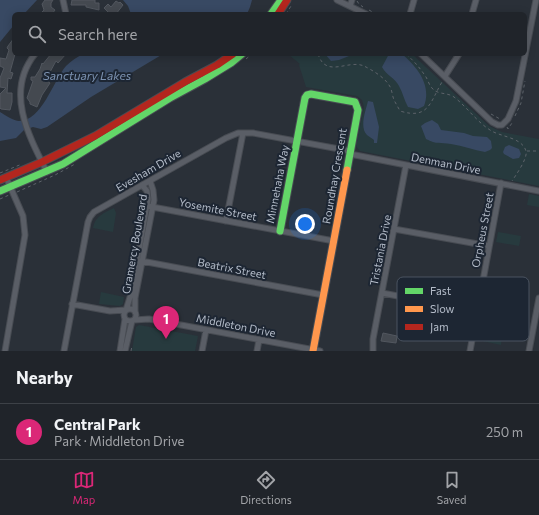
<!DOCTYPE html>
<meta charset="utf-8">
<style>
body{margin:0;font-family:Commissioner,sans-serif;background:#282c32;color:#f1f3f6}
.you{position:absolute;left:305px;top:224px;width:14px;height:14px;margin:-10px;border:3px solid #fff;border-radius:50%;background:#1a73e8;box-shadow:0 0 0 6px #1a73e833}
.badge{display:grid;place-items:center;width:26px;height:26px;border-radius:50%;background:#db2777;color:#fff;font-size:13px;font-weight:700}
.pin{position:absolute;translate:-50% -33px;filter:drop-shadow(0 1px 2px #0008)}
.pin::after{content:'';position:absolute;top:21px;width:14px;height:12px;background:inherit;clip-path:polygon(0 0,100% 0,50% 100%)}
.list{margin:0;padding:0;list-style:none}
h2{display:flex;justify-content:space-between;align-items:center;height:52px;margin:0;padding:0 16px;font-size:17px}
h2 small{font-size:13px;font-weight:400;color:#a2a4a8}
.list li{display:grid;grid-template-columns:26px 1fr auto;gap:12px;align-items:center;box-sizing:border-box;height:56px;padding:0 16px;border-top:1px solid #3d4147}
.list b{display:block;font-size:15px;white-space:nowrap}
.list p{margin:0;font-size:13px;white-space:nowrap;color:#a2a4a8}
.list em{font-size:13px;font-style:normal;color:#a2a4a8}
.icon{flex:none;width:22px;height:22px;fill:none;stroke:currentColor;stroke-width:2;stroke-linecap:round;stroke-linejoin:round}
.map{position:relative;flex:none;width:539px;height:351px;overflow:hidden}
.search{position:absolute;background:#20242a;box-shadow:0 2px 10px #0003;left:12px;right:12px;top:12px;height:44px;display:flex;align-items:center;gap:10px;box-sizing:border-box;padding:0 14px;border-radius:6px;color:#a2a4a8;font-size:15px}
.sheet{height:108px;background:#20242a}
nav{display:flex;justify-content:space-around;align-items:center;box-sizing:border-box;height:56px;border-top:1px solid #3d4147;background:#20242a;font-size:11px;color:#a2a4a8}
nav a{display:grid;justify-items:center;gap:2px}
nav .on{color:#db2777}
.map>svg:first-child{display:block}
.green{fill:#273a3e}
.water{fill:#384963}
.building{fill:#444950;stroke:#52575f}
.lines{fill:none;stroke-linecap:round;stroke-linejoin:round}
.street-casing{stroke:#484c53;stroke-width:7}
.fast-casing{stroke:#484c53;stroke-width:9}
.slow-casing{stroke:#484c53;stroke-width:9}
.jam-casing{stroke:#484c53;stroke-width:9}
.path{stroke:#5d636a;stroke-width:1;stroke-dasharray:3 3;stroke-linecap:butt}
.street{stroke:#5a5e66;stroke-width:5}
.fast{stroke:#63d668;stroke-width:7}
.slow{stroke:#ff974d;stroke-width:7}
.jam{stroke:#b3261e;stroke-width:7}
.labels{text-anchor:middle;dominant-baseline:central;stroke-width:4;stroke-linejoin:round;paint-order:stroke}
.street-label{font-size:11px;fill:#b4bcc9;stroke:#1d2633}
.water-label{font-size:12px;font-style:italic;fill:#7c92b1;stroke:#1d2633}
.key{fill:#1d2633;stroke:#4a5360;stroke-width:1}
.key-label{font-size:11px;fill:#b4bcc9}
</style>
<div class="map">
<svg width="539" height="351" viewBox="0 0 539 351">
<rect width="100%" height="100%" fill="#2a3038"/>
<path class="green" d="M288,54h124l77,72 13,6 37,7v47l-179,-35 -4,-5 8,-39 -2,-7 -5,-4 -51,-9 -7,-22 1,-1z
M529,194l10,2v11l-12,-2z
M114,208l2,5 -3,19 -20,-4c2,-12 11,-15 21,-20z
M498,232l23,4 -2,10 -23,-4z
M101,292l23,5 -1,7 -3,2 -21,-2z
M139,325l59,11 -3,15h-63l4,-24z
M479,331l23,5 -1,9 -23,-5z"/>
<path class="water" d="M0,0h37l-13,14h-10v11l-14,17z
M123,0h129l-2,7 -3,7h-116l-3,-8z
M83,54h80l-72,43 -44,30 -6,2 -8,-2 -9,3 -8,8 -16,3v-29c5,3 14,9 19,9 23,0 34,-40 47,-55 5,-5 11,-9 17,-12z
M325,54h29l-15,6 -8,1z
M389,54h13c15,13 30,31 22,52l-6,3 -10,-2c-4,-7 -5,-14 -9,-21 -4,-8 -13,-11 -17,-19z
M368,101l5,1 6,25 -2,16h-3v-3c-2,-2 -5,-3 -7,-5 -8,-8 -1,-25 1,-34z
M432,120l6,4 3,6 23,3 9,3 14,1 4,4 1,7 -2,2 -5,2c-11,-2 -22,-6 -34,-8 -11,-2 -14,1 -25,-5l-5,-13 4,-3z
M509,145l10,4 2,5 -2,4 -6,1 -9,-5 -1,-2 2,-5z"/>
<path class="building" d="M45,0h8l-2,3v4l4,3 -3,4h-12l4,-4 -2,-6z
M72,0h23v3h4v7l-13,-3v-2h-15z
M116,1l3,2 1,-1 3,3 -7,9h-6l-6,-6 4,-4 3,3z
M14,38l1,16 -5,18 3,1 -2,6 -3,-1 -1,15h5v9l-2,8 -9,-1 -1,-1v-14l6,-6 -6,-1v-9l4,-10 -4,-2v-8l6,1 3,-9 -2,-2 1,-2z
M51,54h15l-8,9 -2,-2 -6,11 5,3 -2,2 -9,2 6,4 -8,12 -5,12 -7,-3v-2l-3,-4 6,-17 -2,-1v-3h4l5,-8 2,-6 1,1z
M383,333l14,3 -1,7 -15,-2z"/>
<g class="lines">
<g class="street-casing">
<path id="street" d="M63,0l3,14
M337,0l29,14
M350,6l2,-6
M410,14l4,-14
M472,14l4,-14
M35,54c-30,37 -7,81 12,118
M421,54l71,68 6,3h4l6,-6 8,-18 20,-101
M445,76l14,-22
M350,154l189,37
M147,206l187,35
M226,221l17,-88
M394,229l95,17
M136,260l187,35
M382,293l95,18
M72,304l38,7 16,-1
M124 315a6 6 0 1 1 12 0a6 6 0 1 1-12 0Z
M126,310l5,-16 17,-95 -1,-8 -5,-6
M135,312v-14l19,-98 -1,-10 -3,-9
M134,320l15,-1 171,32
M5,351l20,-116 -2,-19 -17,-39
M64,351l24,-129 2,-5 4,-5 132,-74 12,-5h15l97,18
M120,351l5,-32
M125,351l7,-30
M202,351l4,-21
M257,351l2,-11
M373,351v-12l33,-174
M470,351l31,-168
M529,351l10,-53"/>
</g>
<g class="fast-casing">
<path id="fast" d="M271,14l10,-14
M0,191l63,-27 107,-66 35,-19 26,-16 11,-9
M280,231l25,-133 2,-3 4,-1 44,8 3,8 -11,60"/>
</g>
<g class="slow-casing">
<path id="slow" d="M313,351l34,-181"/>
</g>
<g class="jam-casing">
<path id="jam" d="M278,14l9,-14
M0,180l42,-18 53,-26 90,-54 32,-17 16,-11"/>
</g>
<path class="path" d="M357,1l2,3 4,3
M369,10l7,4
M286,14l5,-8
M318,54c8,25 30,5 46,12 8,4 20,11 25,19 3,4 3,10 5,15 2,4 4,7 6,11 29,9 30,-9 42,-29
M406,54c8,7 14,14 20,23 2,3 3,8 6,11 5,7 15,4 22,9 13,10 22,24 36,33 10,7 32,7 36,21 2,7 -10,24 -14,30
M246,59l6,-5
M491,114l9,5
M515,116l6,-13 4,-22
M507,127l1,2 4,-6
M527,151h12
M0,173l22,-9
M17,192l38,-17 20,-11
M0,199l9,-4
M131,351l1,-5"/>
<use href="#street" class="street"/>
<use href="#fast" class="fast"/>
<use href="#slow" class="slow"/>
<use href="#jam" class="jam"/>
</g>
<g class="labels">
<g class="street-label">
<text transform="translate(446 163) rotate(11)">Denman Drive</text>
<text transform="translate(148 170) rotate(-30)">Evesham Drive</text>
<text transform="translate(334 176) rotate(-80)">Roundhay Crescent</text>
<text transform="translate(277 184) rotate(-79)">Minnehaha Way</text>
<text transform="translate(218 209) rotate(11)">Yosemite Street</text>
<text transform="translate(482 230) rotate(-79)">Orpheus Street</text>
<text transform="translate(134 244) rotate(-80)">Gramercy Boulevard</text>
<text transform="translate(380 250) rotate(-79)">Tristania Drive</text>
<text transform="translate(232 268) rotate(11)">Beatrix Street</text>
<text transform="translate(236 325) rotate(11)">Middleton Drive</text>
</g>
<g class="water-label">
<text x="87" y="75">Sanctuary Lakes</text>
</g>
</g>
<rect x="397" y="277" width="132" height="64" rx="6" class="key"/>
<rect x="405" y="288" width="18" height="6" fill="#63d668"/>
<rect x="405" y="306" width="18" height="6" fill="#ff974d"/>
<rect x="405" y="324" width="18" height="6" fill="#b3261e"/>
<g class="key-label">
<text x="430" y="295">Fast</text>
<text x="430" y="313">Slow</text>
<text x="430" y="331">Jam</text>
</g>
</svg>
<div class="you"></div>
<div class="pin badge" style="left:166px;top:339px">1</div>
<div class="search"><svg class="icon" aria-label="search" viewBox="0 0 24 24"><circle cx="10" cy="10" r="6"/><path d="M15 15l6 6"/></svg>Search here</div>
</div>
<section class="sheet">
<h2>Nearby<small></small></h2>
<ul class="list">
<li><span class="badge">1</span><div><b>Central Park</b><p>Park · Middleton Drive</p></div><em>250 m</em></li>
</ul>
</section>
<nav>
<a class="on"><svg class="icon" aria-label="map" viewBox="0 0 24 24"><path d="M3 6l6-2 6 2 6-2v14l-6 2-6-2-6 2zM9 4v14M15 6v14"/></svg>Map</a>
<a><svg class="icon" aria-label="directions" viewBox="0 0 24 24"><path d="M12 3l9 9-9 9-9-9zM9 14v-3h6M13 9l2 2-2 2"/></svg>Directions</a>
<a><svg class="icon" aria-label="saved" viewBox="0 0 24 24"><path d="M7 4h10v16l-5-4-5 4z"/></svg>Saved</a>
</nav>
